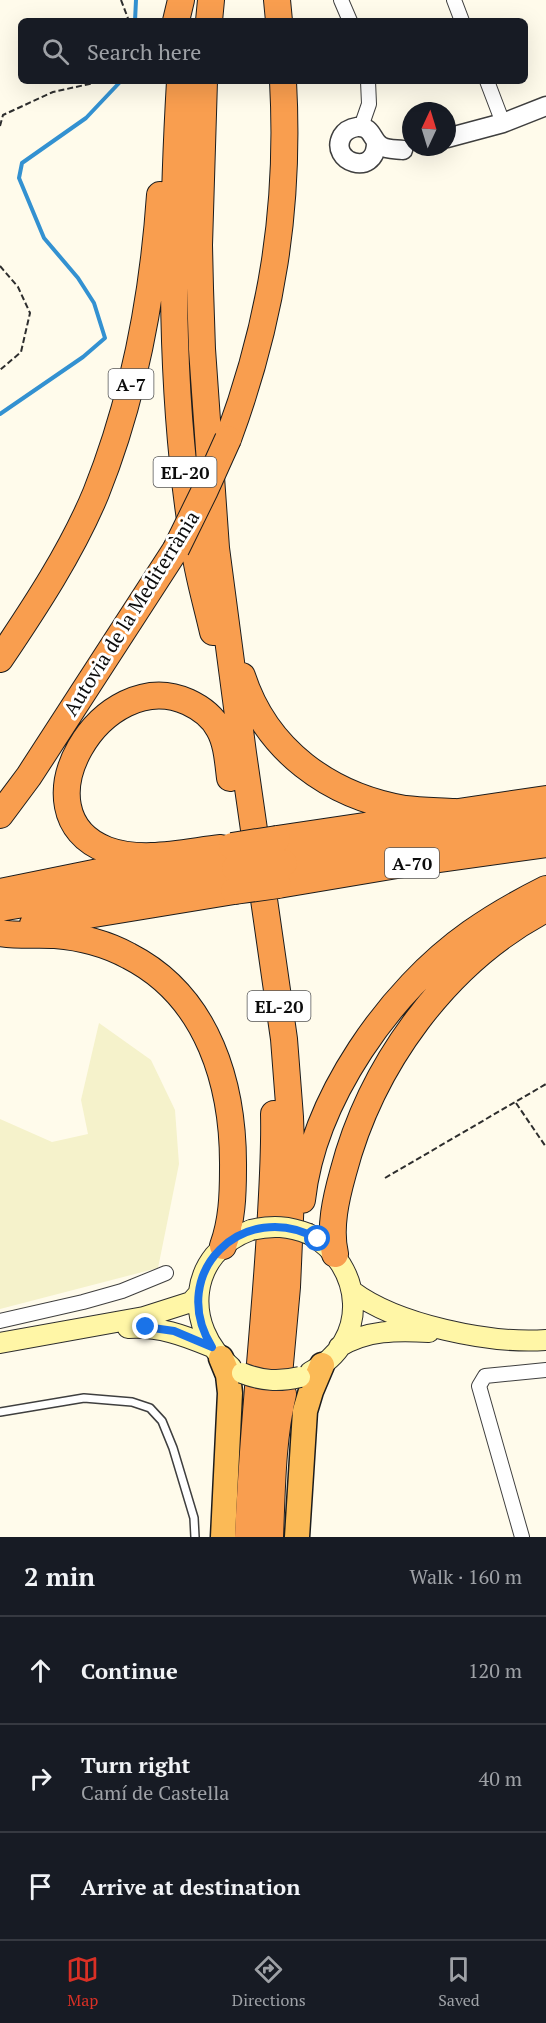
<!DOCTYPE html>
<meta charset="utf-8">
<style>
body{margin:0;font-family:"PT Serif",serif;background:#242831;color:#f1f3f6}
.compass{position:absolute;left:402px;top:102px;width:54px;height:54px;border-radius:50%;background:#171b24;box-shadow:0 6px 24px #0002;rotate:4deg}
.stop{position:absolute;width:18px;height:18px;margin:-14px;border:4px solid #1a73e8;border-radius:50%;background:#fff}
.stop.end{background:#1a73e8;border-color:#fff;box-shadow:0 2px 6px #0008}
.list{margin:0;padding:0;list-style:none}
h2{display:flex;justify-content:space-between;align-items:center;height:78px;margin:0;padding:0 24px;font-size:26px}
h2 small{font-size:20px;font-weight:400;color:#9ea1a6}
.list li{display:grid;grid-template-columns:39px 1fr auto;gap:18px;align-items:center;box-sizing:border-box;height:108px;padding:0 24px;border-top:2px solid #363941}
.list b{display:block;font-size:22px;white-space:nowrap}
.list p{margin:0;font-size:20px;white-space:nowrap;color:#9ea1a6}
.list em{font-size:20px;font-style:normal;color:#9ea1a6}
.icon{flex:none;width:33px;height:33px;fill:none;stroke:currentColor;stroke-width:2;stroke-linecap:round;stroke-linejoin:round}
.map{position:relative;flex:none;width:546px;height:1537px;overflow:hidden}
.search{position:absolute;background:#171b24;box-shadow:0 6px 24px #0002;left:18px;right:18px;top:18px;height:66px;display:flex;align-items:center;gap:15px;box-sizing:border-box;padding:0 21px;border-radius:9px;color:#9ea1a6;font-size:22px}
.sheet{height:402px;background:#171b24}
nav{display:flex;justify-content:space-around;align-items:center;box-sizing:border-box;height:84px;border-top:2px solid #363941;background:#171b24;font-size:16px;color:#9ea1a6}
nav a{display:grid;justify-items:center;gap:3px}
nav .on{color:#d93025}
.map>svg:first-child{display:block}
.farmland{fill:#f5f2cb}
.lines{fill:none;stroke-linecap:round;stroke-linejoin:round}
.stream{stroke:#3391d1;stroke-width:4}
.service-casing{stroke:#3f3f3f;stroke-width:10}
.minor-casing{stroke:#3f3f3f;stroke-width:16}
.tertiary-casing{stroke:#3f3f3f;stroke-width:21}
.secondary-casing{stroke:#2e2e2e;stroke-width:22}
.trunk-casing{stroke:#1d1d1d;stroke-width:27}
.motorway-casing{stroke:#1d1d1d;stroke-width:28}
.path{stroke:#2e2e2e;stroke-width:2;stroke-dasharray:6 3;stroke-linecap:butt}
.service{stroke:#fff;stroke-width:7}
.minor{stroke:#fff;stroke-width:14}
.tertiary{stroke:#fff;stroke-width:18}
.secondary{stroke:#fff6a6;stroke-width:20}
.trunk{stroke:#fbba56;stroke-width:24}
.motorway{stroke:#f99e4f;stroke-width:26}
.secondary-bridge-casing{stroke:#2e2e2e;stroke-width:22;stroke-linecap:butt}
.motorway-bridge-casing{stroke:#1d1d1d;stroke-width:28;stroke-linecap:butt}
.secondary-bridge{stroke:#fff6a6;stroke-width:20}
.motorway-bridge{stroke:#f99e4f;stroke-width:26}
.route{stroke:#1a73e8;stroke-width:8}
.labels{text-anchor:middle;dominant-baseline:central;stroke-width:6;stroke-linejoin:round;paint-order:stroke}
.shield{fill:#fff;stroke:#555;stroke-width:1.5}
.shield-label{font-size:18px;font-weight:bold;fill:#0c0c0c}
.street-label{font-size:20px;fill:#0c0c0c;stroke:#fff}
</style>
<div class="map">
<svg width="546" height="1537" viewBox="0 0 546 1537">
<rect width="100%" height="100%" fill="#fffbeb"/>
<path class="farmland" d="M99,1023l52,37 24,50 4,54 -21,104 -158,41v-190l52,23 36,-8 -7,-34z"/>
<g class="lines">
<path class="stream" d="M135,21l1,-21
M0,414l83,-57 22,-19 -11,-35 -16,-25 -34,-40 -25,-60 3,-15 64,-45 35,-37"/>
<g class="service-casing">
<path id="service" d="M0,1412l84,-14 48,4 18,6 12,13 11,27 21,70 1,19"/>
</g>
<g class="minor-casing">
<path id="minor" d="M341,0l9,21
M454,0l8,21
M487,81l16,42
M361,127l8,-23 -1,-23
M0,1321l83,-19 39,-11 44,-18
M522,1537l-43,-151 6,-10 61,-6"/>
</g>
<g class="tertiary-casing">
<path id="tertiary" d="M447,138l56,-15 43,-17
M376,143c0,35 -48,19 -34,-7 3,-5 9,-8 15,-9 16,-1 14,13 24,19 6,4 16,3 22,4"/>
</g>
<g class="secondary-casing">
<path id="secondary" d="M309,1234c55,31 62,108 1,138
M352,1291c45,34 138,53 194,49
M128,1328c31,-2 55,7 84,19
M0,1343l144,-26 47,-15 8,-9
M339,1347c28,-17 58,-17 90,-15
M231,1367c-49,-41 -43,-114 20,-137"/>
</g>
<g class="trunk-casing">
<path id="trunk" d="M221,1358l7,17 2,18 -7,144
M297,1537l8,-126 6,-20 11,-26"/>
</g>
<g class="motorway-casing">
<path id="motorway" d="M277,0l2,21
M176,21l5,-21
M209,21l2,-21
M180,81c-9,156 -11,316 15,471 4,27 12,53 18,80
M204,81l-5,164 1,43 2,61 14,199 27,205 41,286 6,78 2,56 -5,114 -9,99 2,24
M228,439c44,-119 62,-232 55,-358
M0,659c35,-52 72,-108 96,-166 38,-95 57,-196 64,-298
M242,676c24,74 87,120 163,133 16,2 34,2 50,3
M0,815l29,-39 147,-227
M277,839l269,-40
M221,848c-36,4 -79,15 -114,2 -94,-36 -5,-187 81,-148 13,6 24,14 31,27 8,14 9,33 11,49
M284,863l106,-18 156,-22
M278,885l119,-20 149,-21
M0,892l143,-29
M0,908l235,-40
M33,924l201,-33
M0,933c18,3 36,1 55,2 25,2 52,9 74,21 80,41 105,130 104,213 0,26 -1,52 -10,77
M302,1200c11,-101 88,-210 169,-267 24,-17 49,-31 75,-44
M335,1254c-6,-26 1,-56 8,-81 28,-108 103,-212 203,-264
M248,1537c4,-102 16,-203 22,-305 2,-39 5,-79 4,-118
M270,1537c2,-47 2,-97 13,-143"/>
</g>
<path class="path" d="M121,0l8,21
M0,126l3,-11 50,-23 50,-11
M0,266l18,21 12,26 -9,39 -21,18
M516,1103l30,44
M385,1178l161,-94"/>
<use href="#service" class="service"/>
<use href="#minor" class="minor"/>
<use href="#tertiary" class="tertiary"/>
<use href="#secondary" class="secondary"/>
<use href="#trunk" class="trunk"/>
<use href="#motorway" class="motorway"/>
<g class="secondary-bridge-casing">
<path id="secondary-bridge" d="M251,1230c21,-5 38,-4 58,4
M242,1373c20,8 37,9 58,4"/>
</g>
<g class="motorway-bridge-casing">
<path id="motorway-bridge" d="M176,549l29,-59 23,-51
M232,846l45,-7
M235,868l49,-5
M234,891l44,-6"/>
</g>
<use href="#secondary-bridge" class="secondary-bridge"/>
<use href="#motorway-bridge" class="motorway-bridge"/>
</g>
<g class="lines">
<path class="route" d="M146,1327l28,4 38,16c-46,-74 32,-150 106,-108"/>
</g>
<g class="labels">
<g class="shield">
<rect x="108.5" y="369" width="45" height="30" rx="4.5"/>
<rect x="153.5" y="457" width="63" height="30" rx="4.5"/>
<rect x="385" y="848" width="54" height="30" rx="4.5"/>
<rect x="247.5" y="991" width="63" height="30" rx="4.5"/>
</g>
<g class="shield-label">
<text x="131" y="384">A-7</text>
<text x="185" y="472">EL-20</text>
<text x="412" y="863">A-70</text>
<text x="279" y="1006">EL-20</text>
</g>
<g class="street-label">
<text transform="translate(131 613) rotate(-58)">Autovia de la Mediterrània</text>
</g>
</g>
</svg>
<svg class="compass" viewBox="-18 -18 36 36"><path d="M0-13l5 13h-10z" fill="#e53935"/><path d="M0 13l5-13h-10z" fill="#9ea1a6"/></svg>
<div class="stop" style="left:318px;top:1239px"></div>
<div class="stop end" style="left:146px;top:1327px"></div>
<div class="search"><svg class="icon" aria-label="search" viewBox="0 0 24 24"><circle cx="10" cy="10" r="6"/><path d="M15 15l6 6"/></svg>Search here</div>
</div>
<section class="sheet">
<h2>2 min<small>Walk · 160 m</small></h2>
<ul class="list">
<li><svg class="icon" aria-label="ahead" viewBox="0 0 24 24"><path d="M12 20V5M6 11l6-6 6 6"/></svg><div><b>Continue</b></div><em>120 m</em></li>
<li><svg class="icon" aria-label="right" viewBox="0 0 24 24"><path d="M7 20v-9h11M14 6l5 5-5 5"/></svg><div><b>Turn right</b><p>Camí de Castella</p></div><em>40 m</em></li>
<li><svg class="icon" aria-label="arrive" viewBox="0 0 24 24"><path d="M6 21V4h12l-3 4 3 4H6"/></svg><div><b>Arrive at destination</b></div></li>
</ul>
</section>
<nav>
<a class="on"><svg class="icon" aria-label="map" viewBox="0 0 24 24"><path d="M3 6l6-2 6 2 6-2v14l-6 2-6-2-6 2zM9 4v14M15 6v14"/></svg>Map</a>
<a><svg class="icon" aria-label="directions" viewBox="0 0 24 24"><path d="M12 3l9 9-9 9-9-9zM9 14v-3h6M13 9l2 2-2 2"/></svg>Directions</a>
<a><svg class="icon" aria-label="saved" viewBox="0 0 24 24"><path d="M7 4h10v16l-5-4-5 4z"/></svg>Saved</a>
</nav>
